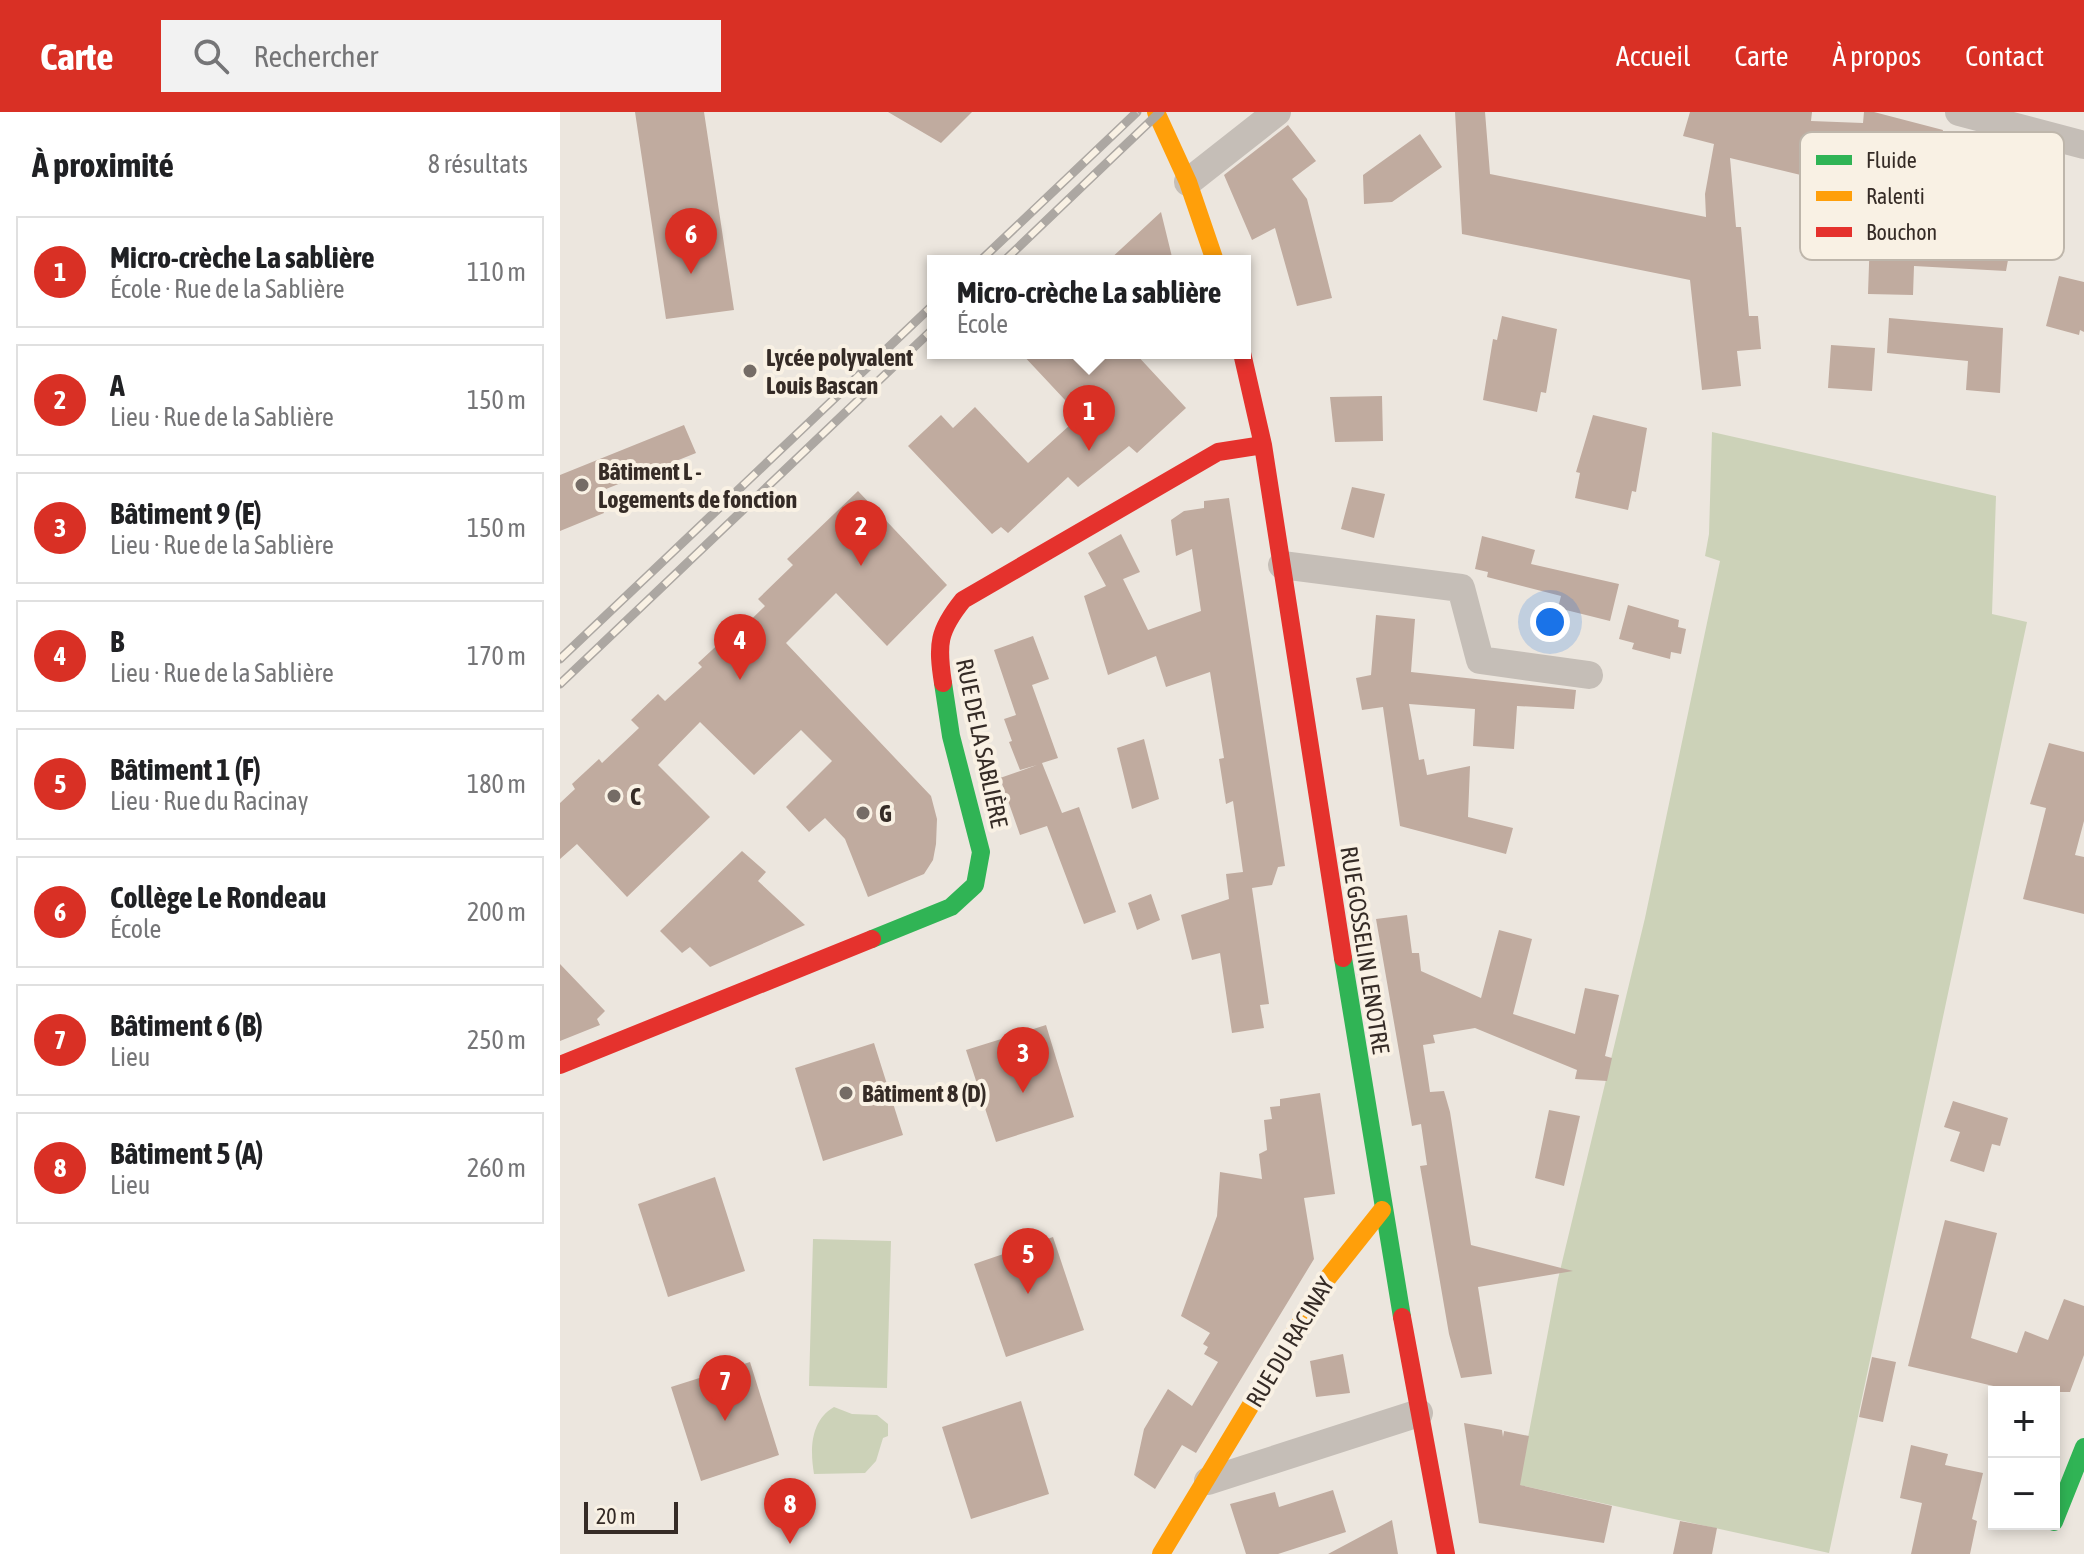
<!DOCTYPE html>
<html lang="fr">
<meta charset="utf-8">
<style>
body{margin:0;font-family:"Asap Condensed",sans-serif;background:#f2f2f2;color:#202124}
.controls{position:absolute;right:24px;bottom:24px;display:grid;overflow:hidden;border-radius:0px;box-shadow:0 4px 12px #0003}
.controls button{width:72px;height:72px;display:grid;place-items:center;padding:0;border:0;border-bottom:2px solid #e0e0e0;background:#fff;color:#202124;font:40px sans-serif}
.scale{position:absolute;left:24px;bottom:20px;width:94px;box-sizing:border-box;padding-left:8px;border:4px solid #352b26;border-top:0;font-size:22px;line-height:28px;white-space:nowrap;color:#352b26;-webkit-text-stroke:6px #f9f1e4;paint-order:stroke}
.you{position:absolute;left:990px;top:510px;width:28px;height:28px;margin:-20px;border:6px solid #fff;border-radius:50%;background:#1a73e8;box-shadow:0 0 0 12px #1a73e833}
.badge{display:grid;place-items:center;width:52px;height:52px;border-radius:50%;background:#d93025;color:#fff;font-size:26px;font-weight:700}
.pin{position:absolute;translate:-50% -66px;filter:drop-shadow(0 2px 4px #0008)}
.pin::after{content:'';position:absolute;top:42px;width:28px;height:24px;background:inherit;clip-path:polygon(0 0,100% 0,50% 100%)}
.popup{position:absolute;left:367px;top:143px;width:324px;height:104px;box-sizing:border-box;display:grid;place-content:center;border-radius:0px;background:#fff;filter:drop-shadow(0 2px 6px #0005);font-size:26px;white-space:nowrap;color:#757577}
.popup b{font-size:30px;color:#202124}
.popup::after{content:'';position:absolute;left:50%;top:100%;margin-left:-16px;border:16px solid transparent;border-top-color:#fff}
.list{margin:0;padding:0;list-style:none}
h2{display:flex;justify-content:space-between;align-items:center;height:104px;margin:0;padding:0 32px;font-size:34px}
h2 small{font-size:26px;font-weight:400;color:#757577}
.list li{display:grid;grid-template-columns:52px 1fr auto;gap:24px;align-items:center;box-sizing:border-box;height:112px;margin:0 16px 16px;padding:0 16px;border:2px solid #e0e0e0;border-radius:0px}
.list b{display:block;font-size:30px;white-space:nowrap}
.list p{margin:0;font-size:26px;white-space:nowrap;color:#757577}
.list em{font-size:26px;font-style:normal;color:#757577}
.icon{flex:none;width:44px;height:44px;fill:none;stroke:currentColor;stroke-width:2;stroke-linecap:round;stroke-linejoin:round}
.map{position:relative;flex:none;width:1524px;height:1442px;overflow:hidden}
header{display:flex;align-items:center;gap:48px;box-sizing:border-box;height:112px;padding:0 40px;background:#d93025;color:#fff}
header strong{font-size:38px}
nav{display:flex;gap:44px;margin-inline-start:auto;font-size:28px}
.search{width:560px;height:72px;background:#f2f2f2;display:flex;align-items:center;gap:20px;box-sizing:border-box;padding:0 28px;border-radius:0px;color:#757577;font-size:30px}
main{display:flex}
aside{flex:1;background:#fff}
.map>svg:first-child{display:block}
.green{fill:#ccd2b8}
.building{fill:#c0ab9f}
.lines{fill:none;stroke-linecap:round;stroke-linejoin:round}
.street{stroke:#c5beb7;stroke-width:28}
.fast{stroke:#30b455;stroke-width:18}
.slow{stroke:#ff9f0a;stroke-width:18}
.jam{stroke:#e5322d;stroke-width:18}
.rail-casing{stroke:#aca7a2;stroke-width:9}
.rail{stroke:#f9f1e4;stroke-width:6;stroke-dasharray:18;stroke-linecap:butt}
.poi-dot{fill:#756c66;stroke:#f9f1e4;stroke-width:3}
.labels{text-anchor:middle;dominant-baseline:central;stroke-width:8;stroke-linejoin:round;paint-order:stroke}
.poi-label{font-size:24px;font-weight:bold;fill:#352b26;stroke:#f9f1e4;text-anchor:start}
.street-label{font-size:24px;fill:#352b26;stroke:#f9f1e4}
.key{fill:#f9f1e4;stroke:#beb6ab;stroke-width:2}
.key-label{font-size:22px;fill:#352b26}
</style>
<header>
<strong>Carte</strong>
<div class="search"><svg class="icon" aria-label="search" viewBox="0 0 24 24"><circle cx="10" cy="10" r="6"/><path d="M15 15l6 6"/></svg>Rechercher</div>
<nav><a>Accueil</a><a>Carte</a><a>À propos</a><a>Contact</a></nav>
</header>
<main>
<aside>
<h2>À proximité<small>8 résultats</small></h2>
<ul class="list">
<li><span class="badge">1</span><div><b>Micro-crèche La sablière</b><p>École · Rue de la Sablière</p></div><em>110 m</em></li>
<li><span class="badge">2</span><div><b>A</b><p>Lieu · Rue de la Sablière</p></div><em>150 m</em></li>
<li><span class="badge">3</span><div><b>Bâtiment 9 (E)</b><p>Lieu · Rue de la Sablière</p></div><em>150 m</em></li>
<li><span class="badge">4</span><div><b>B</b><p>Lieu · Rue de la Sablière</p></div><em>170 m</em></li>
<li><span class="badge">5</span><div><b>Bâtiment 1 (F)</b><p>Lieu · Rue du Racinay</p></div><em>180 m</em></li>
<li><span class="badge">6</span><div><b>Collège Le Rondeau</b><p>École</p></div><em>200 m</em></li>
<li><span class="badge">7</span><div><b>Bâtiment 6 (B)</b><p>Lieu</p></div><em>250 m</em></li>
<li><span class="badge">8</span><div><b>Bâtiment 5 (A)</b><p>Lieu</p></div><em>260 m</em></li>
</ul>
</aside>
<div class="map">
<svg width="1524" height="1442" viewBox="0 0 1524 1442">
<rect width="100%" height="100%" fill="#ece6de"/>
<path class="green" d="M1152,320l284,64 -4,118 35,8 -198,931 -310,-68 39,-206 87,-361 75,-357 -15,-5 4,-22z
M253,1127l78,2 -4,147 -78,-2z
M274,1295l18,7 25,1 11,9v12l-5,2 -7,23 -11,12 -51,1c-4,-24 -4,-53 20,-67z"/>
<path class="building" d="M75,0h69l30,198 -68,9z
M328,0h84l-31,31z
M895,0h30l5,62 216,43 -1,-23 9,-50 -31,-8 7,-24h122l-1,9 52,2 1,-11h10l69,18 -8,32 -37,-12 -3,75 45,4 14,-64 39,8 -2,15 6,1 -8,47 23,2 -6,33 -92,-5 -1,29 -45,-1 3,-87 -12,-1v-8l-51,-4 1,-17 -79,-19 6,69h5l8,89h9l3,33 -24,2 4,35 -39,4 -12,-110 -228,-46z
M728,13l28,36 -24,18 15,20 25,99 -35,8 -22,-78 -23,12 -28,-65z
M860,22l22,33 -50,35 -28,2 -1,-29z
M601,100l12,49h-65z
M1499,164l25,6v50l-4,-2 -1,5 -33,-9z
M942,204l55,13 -11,64 -5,-1 -4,20 -54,-12 10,-61 4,1z
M1329,206l114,10 -3,65 -34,-3 2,-29 -81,-8z
M1271,233l44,3 -3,43 -44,-3z
M461,241h114l51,55 -49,45 -8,-7 -51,41 -10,-10 -60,56 -7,-6 -9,7 -84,-88 33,-31 12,13 22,-21 53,56 52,-47z
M822,284l1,45 -48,1 -5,-45z
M1033,303l54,13 -11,64 -4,-1 -4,19 -53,-12 5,-25 -4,-1z
M124,313l12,28 -100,40 8,20 -44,18v-56z
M792,375l33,7 -11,44 -33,-9z
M298,379l89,94 -60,61 -51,-53 -50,50 145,153 6,23 -1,25 -3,16 -9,14 -56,23 -23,-58 -20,-21 -16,14 -23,-25 46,-46 -31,-31 -47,45 -54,-53 -42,43 52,52 -83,80 -50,-53 -17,15v-56l15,-14 -3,-5 27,-25 3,4 37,-35 -8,-8 27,-26 7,7 37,-34 -4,-4 27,-25 4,3 36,-35 -7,-7 35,-34 -6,-6z
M669,386l56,368 -7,1 -6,18 -20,3 17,116 -9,1 4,23 -32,5 -12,-80 -28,7 -11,-45 48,-16 -3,-25 17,-2 -10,-71 -7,3 -7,-45 5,-1 -14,-86 -44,15 -10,-31 -48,19 -24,-79 22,-10 -18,-33 33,-19 19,38 -24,10 7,-3 25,51 53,-19 -9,-62 -16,7 -5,-36 13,-9 20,-3v-7z
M922,424l53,14 -4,14 88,20 -9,37 -52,-13 3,-12 -74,-19 1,-5 -13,-3z
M1068,493l51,15 -1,7 8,2 -5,25 -10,-2 -1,7 -38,-10 2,-6 -15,-4z
M816,503l39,4 -4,53 165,18 -2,19 -57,-3 -3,43 -41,-3 2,-37 -66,-5 10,56 5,-1 3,16 43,-9 -2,51 45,11 -7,26 -106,-28 -17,-119 -21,3 -6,-32 15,-3z
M473,524l16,43 -17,6 26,73 -16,5 20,50 17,-6 37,105 -32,12 -37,-98 -27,9 -20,-57 37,-13 -17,5 -11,-28 3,-1 -8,-22 12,-4 -22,-65z
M584,627l15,60 -27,10 -15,-61z
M1489,631l35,9v69l-9,34 9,2v57l-61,-15 23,-91 -16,-4z
M182,739l24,21 -8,9 47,44 -95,42 -20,-20 -8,6 -22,-22z
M591,782l9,26 -23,10 -9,-27z
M847,803l5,38h7l2,18 60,27 18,-68 33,9 -19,75 62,20 10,-46 34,7 -14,61 7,2 -5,23 -32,-2 2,-9 -102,-42 -42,7 2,8 -12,2 7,47 14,-1 6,21 21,133 102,26 -95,16 14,87 -31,4 -12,-44 -29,-168 7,-1 -6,-41 -9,2 -36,-207z
M0,852l45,47 -8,8 3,6 -40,16z
M486,913l28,92 -78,25 -30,-92z
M314,931l29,92 -80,26 -28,-93z
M760,981l15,101 -31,4 10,61 -118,194 -14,-8 -27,44 -21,-14 10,-46 24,-40 24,17 26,-44 -14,-8 4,-7 -5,-3 7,-11 -29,-17 36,-100 3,-44 42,7 -3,-25 8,-4 -3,-30 8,-1 -2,-12 10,-1v-7z
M1393,989l55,17 -8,28 -8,-2 -8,28 -34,-11 10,-29 -16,-5z
M989,998l31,6 -16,70 -29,-8z
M155,1065l30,94 -77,26 -30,-93z
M1385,1108l52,13 -26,105 46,15 8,-22 23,9 16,-41 20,7v49l-14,37h-51l-111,-26z
M493,1125l31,93 -78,27 -32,-93z
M783,1242l7,39 -34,4 -6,-36z
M1312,1245l24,5 -13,60 -24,-5z
M190,1250l29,93 -78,26 -30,-94z
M461,1289l28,93 -78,25 -29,-92z
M904,1311l38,7 1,7 1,-6 25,5 -9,49 92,21 -8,37 -125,-20z
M1351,1333l37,9 -3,11 38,8 -11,46 5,2 -7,33h-59l11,-51 -22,-5z
M773,1378l13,42 -68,22h-32l-16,-50 45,-12 4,15z
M832,1408l6,34h-70z
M1120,1409l37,7 -5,26h-39z"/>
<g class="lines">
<path class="street" d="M1399,0l125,33
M628,70l89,-70
M722,453l179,23 19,72 109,15
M648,1369l211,-68"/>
<path class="fast" d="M312,827l79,-32 24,-22 6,-33 -30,-116 -8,-53
M783,846l59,359
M1494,1410l30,-75"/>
<path class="slow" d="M596,0l32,70 27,79
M601,1442l166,-275 55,-69"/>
<path class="jam" d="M682,241l21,92 80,513
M383,571c-6,-39 -5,-52 20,-83l255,-148 45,-7
M0,953l312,-126
M842,1205l44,237"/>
<g class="rail-casing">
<path id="rail" d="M420,149l157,-149
M444,149l156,-149
M0,547l373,-354
M0,572l373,-355"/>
</g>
<use href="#rail" class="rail"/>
</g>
<g class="poi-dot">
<circle cx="190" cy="259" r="8"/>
<circle cx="22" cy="373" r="8"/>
<circle cx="54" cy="684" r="8"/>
<circle cx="303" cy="701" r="8"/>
<circle cx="286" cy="981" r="8"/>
</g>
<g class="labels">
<g class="poi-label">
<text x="206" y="245">Lycée polyvalent<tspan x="206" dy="28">Louis Bascan</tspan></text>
<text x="38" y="359">Bâtiment L -<tspan x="38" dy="28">Logements de fonction</tspan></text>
<text x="70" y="684">C</text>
<text x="319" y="701">G</text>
<text x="302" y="981">Bâtiment 8 (D)</text>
</g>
<g class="street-label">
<text transform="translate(422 631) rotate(78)">RUE DE LA SABLIÈRE</text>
<text transform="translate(805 838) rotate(81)">RUE GOSSELIN LENOTRE</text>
<text transform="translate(730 1230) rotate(-59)">RUE DU RACINAY</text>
</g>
</g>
<rect x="1240" y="20" width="264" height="128" rx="12" class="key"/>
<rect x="1256" y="43" width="36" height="10" fill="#30b455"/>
<rect x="1256" y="79" width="36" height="10" fill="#ff9f0a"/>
<rect x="1256" y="115" width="36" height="10" fill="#e5322d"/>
<g class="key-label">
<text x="1306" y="56">Fluide</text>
<text x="1306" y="92">Ralenti</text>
<text x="1306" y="128">Bouchon</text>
</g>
</svg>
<div class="controls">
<button>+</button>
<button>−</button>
</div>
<div class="scale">20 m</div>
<div class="you"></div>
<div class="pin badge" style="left:529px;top:339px">1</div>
<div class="popup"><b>Micro-crèche La sablière</b>École</div>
<div class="pin badge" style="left:301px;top:454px">2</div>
<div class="pin badge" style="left:463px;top:981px">3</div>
<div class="pin badge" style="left:180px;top:568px">4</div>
<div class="pin badge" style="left:468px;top:1182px">5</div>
<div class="pin badge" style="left:131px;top:162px">6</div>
<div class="pin badge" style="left:165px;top:1309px">7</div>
<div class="pin badge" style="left:230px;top:1432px">8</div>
</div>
</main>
